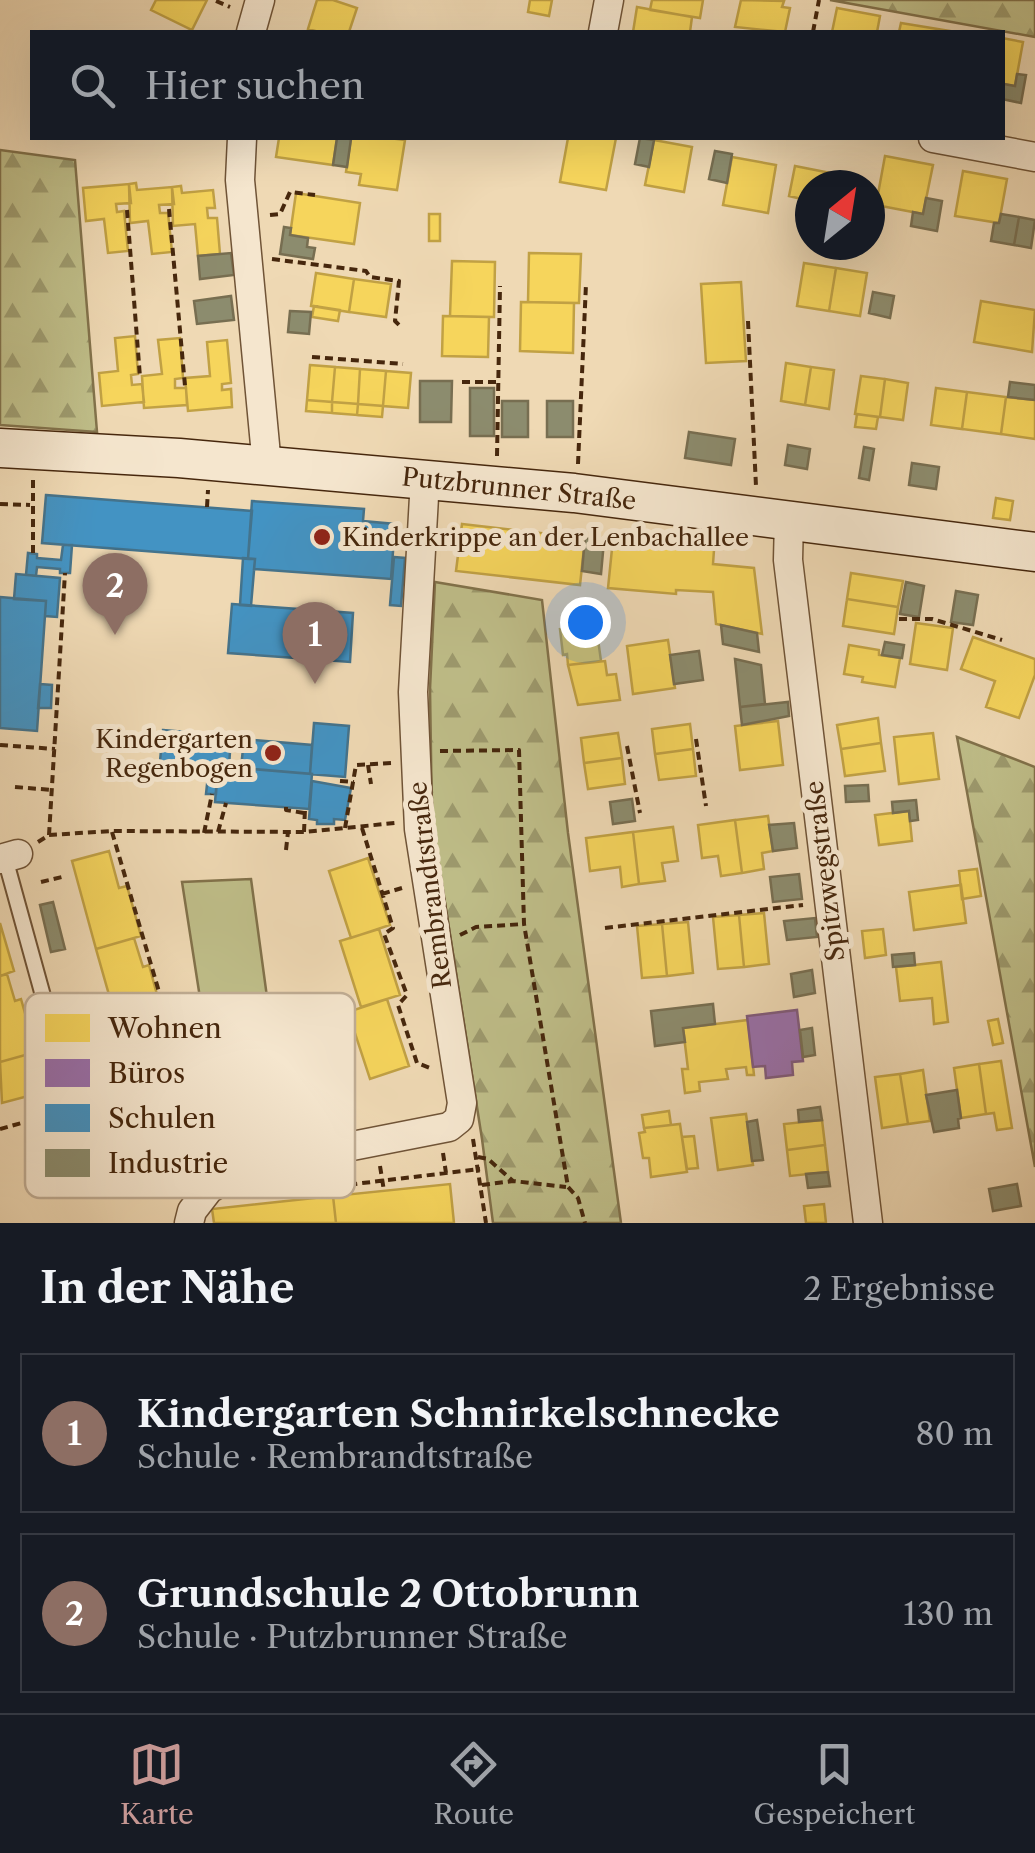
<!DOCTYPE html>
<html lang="de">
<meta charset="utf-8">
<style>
body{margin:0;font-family:"Libre Caslon Text",serif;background:#20242c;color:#f1f3f6}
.compass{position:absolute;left:795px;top:170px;width:90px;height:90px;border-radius:50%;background:#171b24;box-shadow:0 10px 40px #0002;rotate:30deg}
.you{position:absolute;left:585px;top:622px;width:35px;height:35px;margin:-25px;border:8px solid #fff;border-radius:50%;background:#1a73e8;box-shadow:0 0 0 15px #1a73e833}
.badge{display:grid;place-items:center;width:65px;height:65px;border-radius:50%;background:#c59692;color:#fff;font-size:32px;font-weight:700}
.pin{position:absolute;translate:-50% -82px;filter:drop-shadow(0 2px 5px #0008)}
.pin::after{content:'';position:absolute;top:52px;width:35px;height:30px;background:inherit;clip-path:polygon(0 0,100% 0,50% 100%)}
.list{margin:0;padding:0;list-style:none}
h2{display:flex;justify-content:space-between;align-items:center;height:130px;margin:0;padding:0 40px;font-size:42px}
h2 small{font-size:32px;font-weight:400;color:#9ea1a6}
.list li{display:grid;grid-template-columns:65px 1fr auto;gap:30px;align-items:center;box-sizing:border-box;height:160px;margin:0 20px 20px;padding:0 20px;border:2px solid #363941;border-radius:0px}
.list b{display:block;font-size:38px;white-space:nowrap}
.list p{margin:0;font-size:32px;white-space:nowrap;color:#9ea1a6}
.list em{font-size:32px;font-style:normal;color:#9ea1a6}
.icon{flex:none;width:55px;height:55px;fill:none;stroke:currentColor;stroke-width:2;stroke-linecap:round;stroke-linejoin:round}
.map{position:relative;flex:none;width:1035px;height:1223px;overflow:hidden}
.search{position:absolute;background:#171b24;box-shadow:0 10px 40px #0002;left:30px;right:30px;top:30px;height:110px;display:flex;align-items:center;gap:25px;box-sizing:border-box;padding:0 35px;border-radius:0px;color:#9ea1a6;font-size:38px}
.sheet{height:490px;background:#171b24}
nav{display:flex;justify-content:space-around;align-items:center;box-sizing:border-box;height:140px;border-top:2px solid #363941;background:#171b24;font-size:28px;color:#9ea1a6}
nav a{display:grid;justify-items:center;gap:5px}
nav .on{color:#c59692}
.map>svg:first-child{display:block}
.green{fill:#bfbe89;stroke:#82724b;stroke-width:2.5}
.forest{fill:url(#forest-firs);stroke:#82724b;stroke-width:2.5}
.homes{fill:#f6d55c;stroke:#c1a144;stroke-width:2.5}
.offices{fill:#9970ab;stroke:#805a7c;stroke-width:2.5}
.schools{fill:#4393c3;stroke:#44738c;stroke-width:2.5}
.industry{fill:#8c8c6e;stroke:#776e51;stroke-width:2.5}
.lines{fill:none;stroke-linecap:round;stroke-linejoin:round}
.service-casing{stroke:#705437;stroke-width:18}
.minor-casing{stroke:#705437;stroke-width:31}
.secondary-casing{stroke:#46270d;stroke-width:41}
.path{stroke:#46270d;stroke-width:4;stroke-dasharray:8 5;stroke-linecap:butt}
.service{stroke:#f5e6ce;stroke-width:14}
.minor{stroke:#f5e6ce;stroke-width:28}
.secondary{stroke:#f5e6ce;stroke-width:38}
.poi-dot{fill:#8f2418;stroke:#f5e6ce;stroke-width:4}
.labels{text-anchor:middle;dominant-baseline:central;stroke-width:10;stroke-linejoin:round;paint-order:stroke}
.street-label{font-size:25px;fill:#46270d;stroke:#f5e6ce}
.poi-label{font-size:25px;fill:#46270d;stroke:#f5e6ce;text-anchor:start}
.key{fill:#f5e6ce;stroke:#c0ad94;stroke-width:2.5}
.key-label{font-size:28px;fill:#46270d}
</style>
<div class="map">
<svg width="1035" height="1223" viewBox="0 0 1035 1223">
<defs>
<pattern id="forest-firs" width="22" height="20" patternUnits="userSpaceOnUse" patternTransform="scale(2.5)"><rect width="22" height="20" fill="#bfbe89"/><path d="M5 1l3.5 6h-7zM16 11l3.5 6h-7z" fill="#9d9a6e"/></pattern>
</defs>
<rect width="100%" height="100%" fill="#efd9b4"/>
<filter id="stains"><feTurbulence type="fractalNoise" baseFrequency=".002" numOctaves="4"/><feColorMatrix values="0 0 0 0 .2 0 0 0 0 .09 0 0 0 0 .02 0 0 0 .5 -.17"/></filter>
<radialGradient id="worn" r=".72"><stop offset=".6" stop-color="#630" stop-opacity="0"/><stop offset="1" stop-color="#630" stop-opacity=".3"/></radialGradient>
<path class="green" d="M251,879l16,118 -67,1 -18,-116z"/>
<path class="forest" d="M830,0h205v37z
M0,150l75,10 22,272 -97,-7z
M435,582l107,18 26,233 53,390h-128l-11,-84 -50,-319 -2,-131z
M957,737l78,30v400z"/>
<path class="homes" d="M156,0h51l-15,30 -41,-20z
M317,0h16l24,8 -8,24h-30l-11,-3z
M530,0h22l-3,16 -21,-4z
M652,0h51l-3,18 -50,-8z
M741,0l43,1 -2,6 8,1 -5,24 -50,-5z
M637,7l55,10 -2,15h-57z
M837,8l43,8 -3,16h-45z
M901,23l55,9h-57z
M1002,38l21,4 -8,44 -13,-2z
M279,138h58l-4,27 -57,-8z
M389,138l16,2 -8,50 -38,-5 2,-11 -15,-2 5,-34z
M568,138h48l-10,52 -46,-8z
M654,140l38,7 -8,45 -39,-7z
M885,156l48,9 -10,49 -47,-9z
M732,157l44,8 -8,48 -45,-8z
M795,166l61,12 -1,7h-45v27l-6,-1 2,-11 -17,-4z
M963,171l44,8 -8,44 -44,-7z
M136,183l1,7 35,-3 2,17 -15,1 1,8h8l4,39 -20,2 -4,-33 -18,2 -1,-39z
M129,184l2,19 -15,1 1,8 7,-1 4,40 -20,2 -4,-34 -18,2 -3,-33z
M181,186l1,7 31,-3 2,18h-8l1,10h9l3,36 -22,2 -3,-32 -22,2 -1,-39z
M296,193l64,10 -6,41 -64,-9z
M429,214h11v27h-11z
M529,253l52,1 -2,49 -51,-1z
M452,261l43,1 -1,55 -44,-1z
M804,263l32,5 -7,43 -32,-5z
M836,268l31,5 -7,43 -31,-5z
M316,273l38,6 -5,33 -38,-6z
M354,279l37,5 -5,33 -37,-5z
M741,282l5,79 -40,2 -5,-79z
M981,301l54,9 -3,42 -58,-10z
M521,302l53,1 -1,50 -53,-2z
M314,306l26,4 -2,11 -26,-4z
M443,316l46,1 -1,40 -46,-1z
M135,336l3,38 -7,1 1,10 10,-1 2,18 -42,4 -3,-33 19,-2 -3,-33z
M180,338l3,40 -8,1v9h11l1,17 -43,3 -2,-32 20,-2 -4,-34z
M227,340l4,43 -9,1v6l9,-1 1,18 -44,4 -3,-33 25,-2 -3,-34z
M786,363l25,4 -6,38 -24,-4z
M310,365l25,2 -3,35 -25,-2z
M335,367l25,2 -2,35 -26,-2z
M811,367l23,3 -5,39 -24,-4z
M360,369l26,2 -3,35 -25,-2z
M386,371l25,2 -3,35 -25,-2z
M861,376l24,3 -5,38 -25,-3z
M885,379l23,4 -5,37 -23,-3z
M936,388l31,4 -5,37 -31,-4z
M967,392l39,5 -5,37 -39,-5z
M1006,397l29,3v39l-34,-5z
M307,400l25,2v11l-26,-2z
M332,402l26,2 -1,11 -25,-2z
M358,404l25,2 -1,11 -25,-2z
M857,414l21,3 -2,12 -21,-2z
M996,498l17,3 -3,19 -17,-2z
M462,524l123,14 -5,47 -124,-14z
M613,539l101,11 -1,14 41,4 8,66 -46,-10 -3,-32 -37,-2v4l-68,-6z
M851,573l52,8 -5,26 -51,-8z
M847,599l51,8 -4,27 -51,-8z
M916,623l37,5 -6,42 -37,-6z
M596,625l5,36 -33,4 -1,-11 -4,1 -3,-26z
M973,637l62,22v16l-16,43 -33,-11 9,-26 -34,-12z
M668,640l7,48 -42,6 -6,-48z
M849,645l30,5v5l21,3 -5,29 -33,-5 1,-5 -19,-3z
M605,661l2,14 9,-1 4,26 -42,5 -10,-40z
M878,718l3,25 -40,6 -4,-24z
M778,721l5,44 -43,5 -5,-44z
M690,724l3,25 -38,5 -3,-25z
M618,733l4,25 -38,5 -3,-25z
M933,733l6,46 -40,5 -5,-47z
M881,743l4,28 -40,5 -4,-27z
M693,749l3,27 -37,4 -4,-26z
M622,758l3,26 -37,5 -4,-26z
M909,811l3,30 -33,4 -4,-30z
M768,816l5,35 -11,2 2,16 -22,4 -7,-53z
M735,820l7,53 -21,3 -3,-20 -16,2 -4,-33z
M673,827l5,34 -16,2 3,18 -26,3 -6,-52z
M633,832l6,52 -17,3 -2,-20 -30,4 -4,-33z
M109,851l10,37 8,-2 14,50 -45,13 -24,-88z
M368,858l22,67 -39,13 -22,-67z
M977,869l4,27 -19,3 -3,-28z
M961,885l5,38 -52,7 -5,-38z
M764,913l5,51 -25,3 -5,-52z
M739,915l5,52 -26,2 -5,-52z
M688,922l5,51 -26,3 -5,-52z
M0,923l14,48 -14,5z
M662,924l5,52 -25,2 -5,-52z
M379,929l21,66 -39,12 -21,-66z
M883,929l3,26 -21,3 -3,-27z
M134,938l9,29 6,-2 14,52 -44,13 -23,-81z
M941,962l7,60 -14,2 -2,-26 -32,3 -4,-34z
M7,974l8,27 6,-2 15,53 -36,10v-86z
M387,999l22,67 -39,13 -22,-67z
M998,1019l5,24 -10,2 -5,-24z
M748,1020l6,55h-7l-1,-8 -20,2 2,10 -29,3 1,9 -15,2 -3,-24h6l-5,-41z
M36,1052l11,39 -45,12 -2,-41z
M1001,1061l11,67 -15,2 -3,-17 -8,1 -7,-50z
M979,1064l7,50 -25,4 -7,-50z
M923,1070l7,51 -22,3 -8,-50z
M900,1074l8,50 -26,4 -7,-51z
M669,1111l2,14 -27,3 -2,-13z
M746,1114l7,51 -35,5 -7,-52z
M822,1120l3,25 -38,5 -3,-26z
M680,1124l7,48 -36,5 -2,-19h-6l-4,-25 6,-1 -1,-4z
M694,1136l4,32 -11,1 -5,-32z
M825,1145l3,27 -38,4 -3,-26z
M450,1184l4,39h-118l-3,-27z
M333,1196l3,27h-122l-2,-14z
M824,1204l2,19h-20l-2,-17z"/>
<path class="offices" d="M797,1010l6,51 -11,1 1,13 -27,3 -1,-12 -12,1 -6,-51z"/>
<path class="schools" d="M46,495l206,16 -4,48 -206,-16z
M252,501l112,8 -1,12 32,3 -4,55 -137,-10 1,-10h-7z
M63,545h9l-2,28h-10v-4l-23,-2 -1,9 -10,-1 2,-22 9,1v4l24,2z
M394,557l11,1 -4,48 -11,-1z
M243,558l12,1 -4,47 -11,-1z
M16,574l44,4 -3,39 -12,-1 1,-15 -32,-2z
M0,597l46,4 -9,130 -37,-3z
M232,604l121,9 -3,49 -122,-9z
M40,684l12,1 -1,23h-13z
M314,723l35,3 -4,51 -35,-3z
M163,730l68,6 -2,31 -69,-6z
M244,739l68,6 -2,29 -69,-6z
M209,766h9l-2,28h-10z
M218,766l94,8 -3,35 -94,-7z
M312,781l39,7 -6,32 -11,-1v5h-17v-4l-8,-1z"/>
<path class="industry" d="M1017,74l9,1 -5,28 -19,-4 2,-15 11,2z
M337,138l14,1 -4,28 -14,-2z
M640,138l14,2 -5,27 -14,-3z
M715,151l17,3 -5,29 -18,-4z
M926,198l16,3 -5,30 -26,-5 2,-14 10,2z
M1001,214l18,3 -5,28 -23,-4 3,-18h5z
M1019,217l16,3 -4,28 -17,-3z
M284,227l7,1 -1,7 18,3 -1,9 8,1 -2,11 -33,-5z
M231,253l3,22 -34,4 -2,-23z
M873,292l21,4 -4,22 -21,-5z
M231,296l3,24 -37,4 -3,-23z
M290,311l21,1 -2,22 -21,-2z
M420,381h32l-1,41h-31z
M1010,382l25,3v15l-27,-3z
M470,388h24v48h-24z
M502,401h26v36h-26z
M547,401h26v36h-26z
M689,432l46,7 -4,26 -46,-7z
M788,445l22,4 -3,20 -22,-4z
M864,447l10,2 -5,31 -10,-2z
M912,463l27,4 -3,22 -27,-4z
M585,538l19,3 -3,33 -19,-3z
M906,582l18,4 -5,31 -19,-3z
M956,591l22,4 -5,30 -22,-3z
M721,625l36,8 2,19 -36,-8z
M885,642l19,3 -2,13 -20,-3z
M699,651l4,29 -29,4 -4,-29z
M735,659l26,6 4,39 -25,3z
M788,702l1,14 -47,9 -2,-18z
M868,785l1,16 -23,1 -1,-16z
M632,799l3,22 -22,3 -3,-22z
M916,800l2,20 -8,1 -1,-10 -16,2 -1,-11z
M794,823l3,25 -24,3 -4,-26z
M799,874l3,25 -29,3 -3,-25z
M53,902l12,47 -14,3 -11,-47z
M815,918l2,19 -30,3 -3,-19z
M914,953l1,12 -22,2 -1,-12z
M812,970l3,23 -21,4 -3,-23z
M713,1004l2,20 -32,4 2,14 -30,4 -4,-35z
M812,1028l3,27 -12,2 -3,-27z
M957,1090l4,28 -3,1 1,9 -25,4 -8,-37z
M820,1107l2,13 -23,2 -1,-12z
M757,1120l6,40 -11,1 -5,-39z
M828,1172l2,14 -22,2 -2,-14z
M1017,1184l4,22 -28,5 -4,-22z"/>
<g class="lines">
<g class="service-casing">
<path id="service" d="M5,858l51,185"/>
</g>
<g class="minor-casing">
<path id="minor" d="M251,32l9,-32
M603,32l6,-32
M242,138l-2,42 27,286
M933,138l102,19
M789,519l-1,41 80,663
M0,859l18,-5
M189,1223l3,-12 17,-22 36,-22 204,-40 10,-8 3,-16 -43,-274 -6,-137 12,-213"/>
</g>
<g class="secondary-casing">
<path id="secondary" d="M0,448l179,10 395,35 461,59"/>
</g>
<path class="path" d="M216,1l14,6
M813,32l6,-32
M169,209l16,177
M127,210l13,167
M270,215l10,-1 10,-22 25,3
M272,259l94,12 4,6 29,4 -4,40 6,6
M748,321l8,165
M312,357l91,7
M462,382h37
M497,456l3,-170
M578,464l8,-180
M33,480v73
M0,504l30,1
M207,507l1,-17
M899,619h33l70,21
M696,739l10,67
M0,745l55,4
M627,746l13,67
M440,751l79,-1 5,174 44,263 10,11 7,25
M368,765l3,19
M340,781l14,1
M15,787l38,3
M286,807v3l18,3
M345,828l11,-63 37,-2
M362,828l31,100 -9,6 23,61 -9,10 19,58 13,5
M112,832l60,204 -5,14 -33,4
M218,832l8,-29
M304,832l1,-23
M204,833l8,-39
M49,835l16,-262
M38,842l11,-7 63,-4 192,1 91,-9
M286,850l2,-18
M41,882l25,-6
M382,894l20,-6
M605,928l198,-23
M460,935l16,-8 48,-3
M87,1035l3,-1 5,18
M74,1052l59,-2 4,40
M124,1088l13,-4
M0,1129l47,-13c12,-18 0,-40 -6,-59
M130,1136l12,-5
M473,1139l13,84
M443,1153l3,20
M478,1157l10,2 25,22
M380,1166l4,25
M149,1180l-12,-90 185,-24 9,58
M482,1185l31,-4 53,6
M246,1197l234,-28"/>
<use href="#service" class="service"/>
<use href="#minor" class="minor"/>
<use href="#secondary" class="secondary"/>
</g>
<g class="poi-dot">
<circle cx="322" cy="537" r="10"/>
<circle cx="273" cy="753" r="10"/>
</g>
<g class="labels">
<g class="street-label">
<text transform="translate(519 489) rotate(6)">Putzbrunner Straße</text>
<text transform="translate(825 871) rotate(-97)">Spitzwegstraße</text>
<text transform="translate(430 885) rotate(-97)">Rembrandtstraße</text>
</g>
<g class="poi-label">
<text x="342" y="537">Kinderkrippe an der Lenbachallee</text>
<text x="253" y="739" text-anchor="end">Kindergarten<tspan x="253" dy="29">Regenbogen</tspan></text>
</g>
</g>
<rect x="25" y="993" width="330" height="205" rx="15" class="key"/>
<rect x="45" y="1014" width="45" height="28" fill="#f6d55c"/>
<rect x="45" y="1059" width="45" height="28" fill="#9970ab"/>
<rect x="45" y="1104" width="45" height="28" fill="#4393c3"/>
<rect x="45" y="1149" width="45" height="28" fill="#8c8c6e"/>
<g class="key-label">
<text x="108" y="1038">Wohnen</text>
<text x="108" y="1083">Büros</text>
<text x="108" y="1128">Schulen</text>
<text x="108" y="1173">Industrie</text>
</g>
<rect width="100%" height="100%" filter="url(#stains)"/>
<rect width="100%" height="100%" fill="url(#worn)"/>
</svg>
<svg class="compass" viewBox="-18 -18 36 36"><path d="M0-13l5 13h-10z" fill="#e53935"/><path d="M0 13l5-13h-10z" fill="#9ea1a6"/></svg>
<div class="you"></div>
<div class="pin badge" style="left:315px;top:684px;background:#8d6e63">1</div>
<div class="pin badge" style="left:115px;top:635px;background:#8d6e63">2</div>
<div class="search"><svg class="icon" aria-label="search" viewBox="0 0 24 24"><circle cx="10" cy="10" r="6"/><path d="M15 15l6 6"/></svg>Hier suchen</div>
</div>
<section class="sheet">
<h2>In der Nähe<small>2 Ergebnisse</small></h2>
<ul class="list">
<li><span class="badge" style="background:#8d6e63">1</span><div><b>Kindergarten Schnirkelschnecke</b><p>Schule · Rembrandtstraße</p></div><em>80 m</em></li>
<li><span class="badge" style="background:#8d6e63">2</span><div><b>Grundschule 2 Ottobrunn</b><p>Schule · Putzbrunner Straße</p></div><em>130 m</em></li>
</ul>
</section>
<nav>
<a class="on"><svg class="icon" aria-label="map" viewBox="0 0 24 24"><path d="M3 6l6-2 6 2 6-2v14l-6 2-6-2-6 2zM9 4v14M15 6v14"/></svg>Karte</a>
<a><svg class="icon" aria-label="directions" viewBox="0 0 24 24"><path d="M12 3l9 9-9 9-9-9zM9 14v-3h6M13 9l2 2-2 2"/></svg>Route</a>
<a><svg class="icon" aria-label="saved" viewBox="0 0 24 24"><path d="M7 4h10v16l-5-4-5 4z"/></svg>Gespeichert</a>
</nav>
